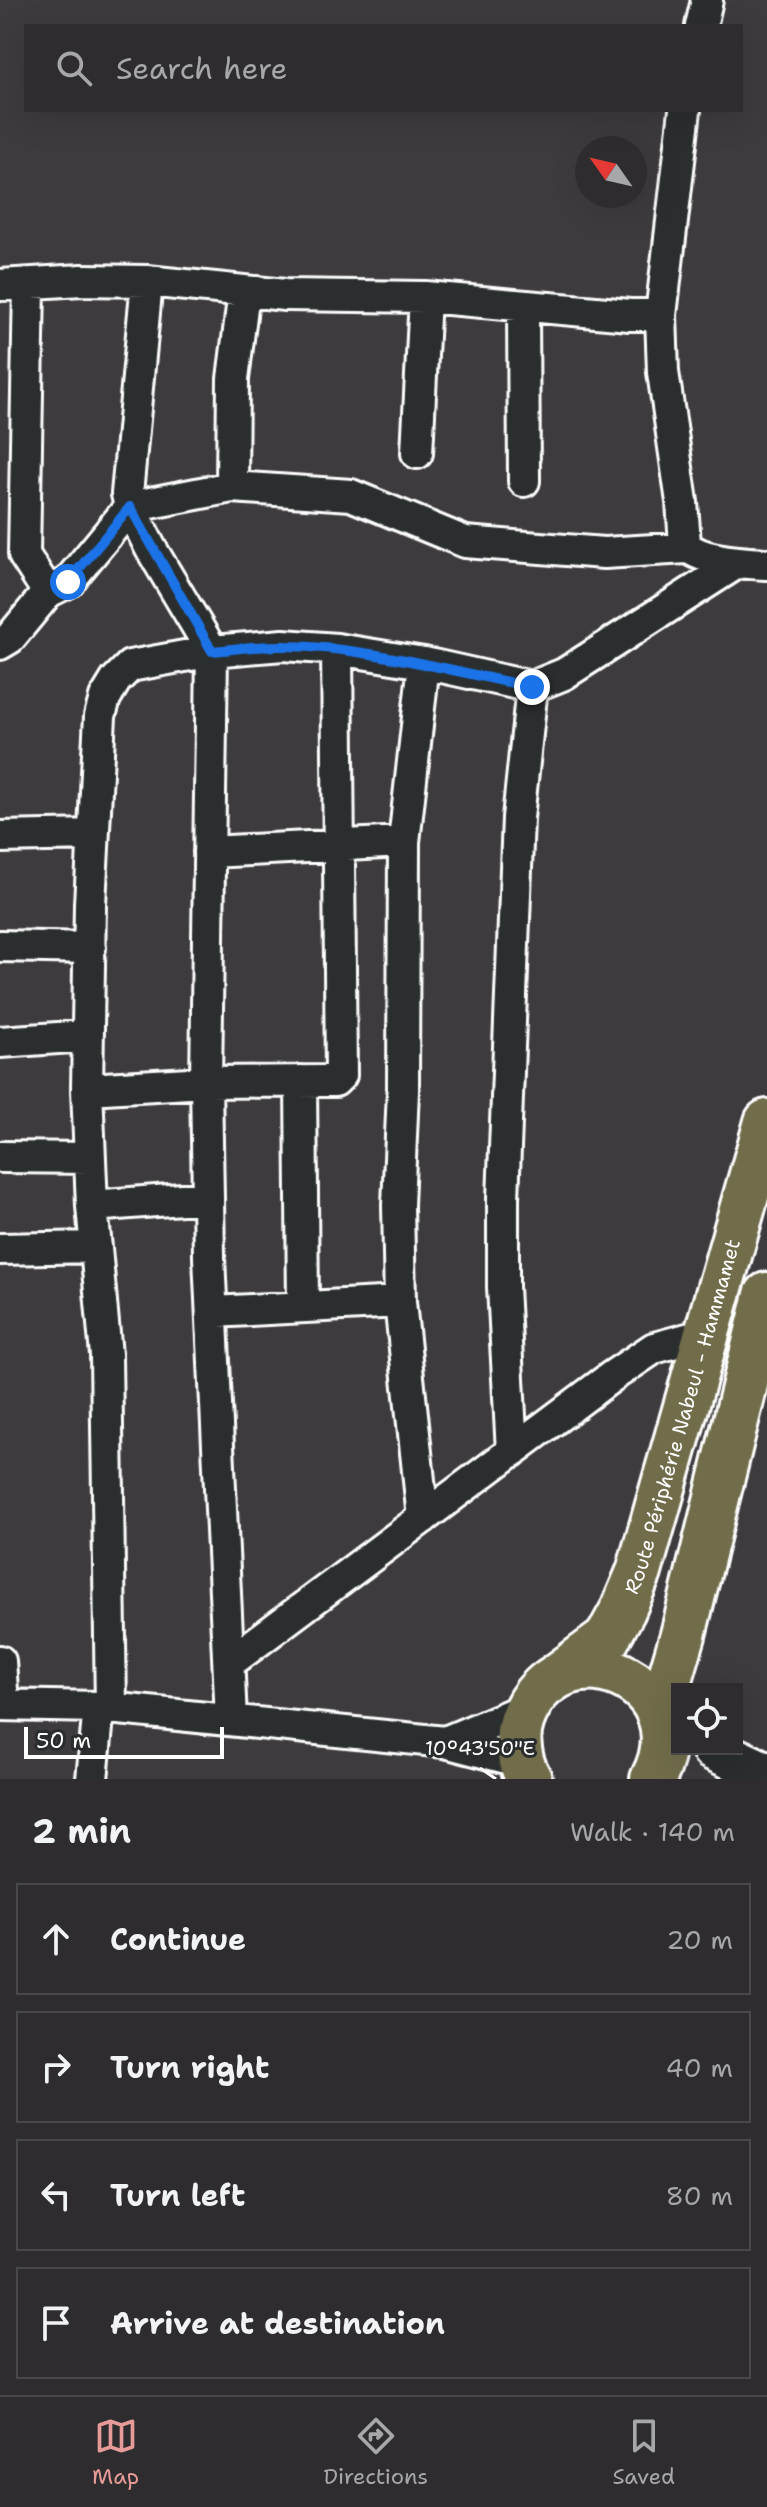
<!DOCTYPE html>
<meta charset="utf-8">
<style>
body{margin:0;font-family:"Shantell Sans",sans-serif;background:#3a383b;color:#f1f3f6}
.controls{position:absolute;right:24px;bottom:24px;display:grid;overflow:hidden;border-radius:0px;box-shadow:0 8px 32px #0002}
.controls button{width:72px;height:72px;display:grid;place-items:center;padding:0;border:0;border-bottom:2px solid #49484b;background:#2e2c2f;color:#f1f3f6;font:40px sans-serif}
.compass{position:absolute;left:575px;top:136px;width:72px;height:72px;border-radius:50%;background:#2e2c2f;box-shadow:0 8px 32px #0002;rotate:304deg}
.scale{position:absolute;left:24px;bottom:20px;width:200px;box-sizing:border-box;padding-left:8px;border:4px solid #fff;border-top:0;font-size:22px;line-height:28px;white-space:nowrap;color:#fff;-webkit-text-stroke:6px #2a2d2e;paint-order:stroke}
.stop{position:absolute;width:24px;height:24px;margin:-18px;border:6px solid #1a73e8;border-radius:50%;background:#fff}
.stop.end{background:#1a73e8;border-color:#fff;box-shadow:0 2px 8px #0008}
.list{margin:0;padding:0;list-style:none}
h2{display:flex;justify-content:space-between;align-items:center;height:104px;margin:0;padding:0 32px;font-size:34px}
h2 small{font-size:26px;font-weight:400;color:#a7a7aa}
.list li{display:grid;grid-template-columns:52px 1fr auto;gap:24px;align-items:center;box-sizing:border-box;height:112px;margin:0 16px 16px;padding:0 16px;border:2px solid #49484b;border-radius:0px}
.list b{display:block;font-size:30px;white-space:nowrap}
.list em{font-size:26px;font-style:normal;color:#a7a7aa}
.icon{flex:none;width:44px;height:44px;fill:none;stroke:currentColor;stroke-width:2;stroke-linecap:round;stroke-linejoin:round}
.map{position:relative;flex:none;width:767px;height:1779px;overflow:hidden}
.search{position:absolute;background:#2e2c2f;box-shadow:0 8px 32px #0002;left:24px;right:24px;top:24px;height:88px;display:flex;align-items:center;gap:20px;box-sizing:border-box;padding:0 28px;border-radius:0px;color:#a7a7aa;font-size:30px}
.sheet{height:616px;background:#2e2c2f}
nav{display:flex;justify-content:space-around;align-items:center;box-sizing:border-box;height:112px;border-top:2px solid #49484b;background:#2e2c2f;font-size:22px;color:#a7a7aa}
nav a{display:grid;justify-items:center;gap:4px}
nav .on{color:#e69b98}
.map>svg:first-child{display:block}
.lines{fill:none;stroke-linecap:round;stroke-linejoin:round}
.street-casing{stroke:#fff;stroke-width:36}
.secondary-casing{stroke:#fff;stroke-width:48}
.highway-casing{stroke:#fff;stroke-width:50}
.street{stroke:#2a2d2e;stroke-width:30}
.secondary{stroke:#2a2d2e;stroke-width:42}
.highway{stroke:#716d4b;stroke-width:44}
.route{stroke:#1a73e8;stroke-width:10}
.ticks{fill:none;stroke:#fff;stroke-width:3}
.labels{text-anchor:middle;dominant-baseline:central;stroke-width:6;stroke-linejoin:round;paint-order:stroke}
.street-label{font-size:20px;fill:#fff;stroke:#2a2d2e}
.ticks-label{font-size:20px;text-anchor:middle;fill:#fff;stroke:#2a2d2e;stroke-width:6;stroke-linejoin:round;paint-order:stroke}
</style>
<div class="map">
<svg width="767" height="1779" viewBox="0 0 767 1779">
<rect width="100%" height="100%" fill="#3e3b3f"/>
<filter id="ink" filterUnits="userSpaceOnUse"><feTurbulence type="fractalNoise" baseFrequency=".0125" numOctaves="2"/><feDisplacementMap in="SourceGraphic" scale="16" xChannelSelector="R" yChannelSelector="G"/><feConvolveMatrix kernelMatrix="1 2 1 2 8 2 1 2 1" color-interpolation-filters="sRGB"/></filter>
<g filter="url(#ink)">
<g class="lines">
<g class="street-casing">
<path id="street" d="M701,26l6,-26
M147,281l-20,213 3,13 20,40 62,104 -6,431 3,175 22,462
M29,284l-5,271 24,37
M0,285l82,-5 65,1 138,14 140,2 205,18h31l2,57 19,130 3,42c13,17 61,19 82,20
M523,306l1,175
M661,315l24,-205
M417,453l8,-156
M232,487l1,-108 11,-88
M0,644l10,-6 38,-46 20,-10 62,-75 102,-20 119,8 114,47 139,11 83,-5
M0,837l93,-2
M209,852l195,-10
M0,946l90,2
M0,1042l87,-6
M301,1081l2,226
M87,1089l119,-7 118,-1h11l6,-6 -4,-426
M0,1157l90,1
M92,1206l116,-9
M0,1249l95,-2
M213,1312l187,-10
M512,1452l-9,-165v-88l15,-381 14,-131
M423,1518l-23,-216 -2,-97 5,-115 1,-248 20,-179
M0,1661l3,44
M229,1663l382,-286 43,-29 55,-15
M0,1705l99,2 346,35 77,20
M111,1708l-5,-353 -14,-149 -5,-117 3,-185 10,-188 5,-18 11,-18 14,-14 82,-15 71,-6 54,4 87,14 108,24 32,-13 173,-111
M445,1742l81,-34
M92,1779l7,-72"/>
</g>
<g class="secondary-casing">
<path id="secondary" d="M713,1749l54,25"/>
</g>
<g class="highway-casing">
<g id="highway">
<path id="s1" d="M549,1682l58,-43 16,-29 16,-38 128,-450"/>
<path d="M653,1701l18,-25 12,-41 84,-340"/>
<path d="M529,1779c-10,-17 -14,-41 -7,-60 37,-99 182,-38 131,60"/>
</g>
</g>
<use href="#street" class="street"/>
<use href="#secondary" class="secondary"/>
<use href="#highway" class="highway"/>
</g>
</g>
<g class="lines" filter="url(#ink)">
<path class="route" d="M68,582l62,-75 82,144c24,-2 49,-6 73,-5 84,1 166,25 247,41"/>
</g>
<path class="ticks" d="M480,1768l16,11"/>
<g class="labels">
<g class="street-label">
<text stroke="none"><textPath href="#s1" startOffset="308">Route Périphérie Nabeul - Hammamet</textPath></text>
</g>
</g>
<g class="ticks-label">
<text x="480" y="1755">10°43'50"E</text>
</g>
</svg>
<div class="controls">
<button><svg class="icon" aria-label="locate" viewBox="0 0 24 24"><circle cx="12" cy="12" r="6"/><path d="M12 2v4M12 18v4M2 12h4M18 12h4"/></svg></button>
</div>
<svg class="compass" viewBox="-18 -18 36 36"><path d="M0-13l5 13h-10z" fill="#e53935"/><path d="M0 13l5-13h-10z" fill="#a7a7aa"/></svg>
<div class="scale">50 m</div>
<div class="stop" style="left:68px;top:582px"></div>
<div class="stop end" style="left:532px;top:687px"></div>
<div class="search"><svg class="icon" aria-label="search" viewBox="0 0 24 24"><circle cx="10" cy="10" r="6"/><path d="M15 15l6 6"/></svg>Search here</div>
</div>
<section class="sheet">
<h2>2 min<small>Walk · 140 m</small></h2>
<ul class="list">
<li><svg class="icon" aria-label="ahead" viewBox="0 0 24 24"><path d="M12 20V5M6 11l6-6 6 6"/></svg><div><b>Continue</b></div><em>20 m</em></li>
<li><svg class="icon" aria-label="right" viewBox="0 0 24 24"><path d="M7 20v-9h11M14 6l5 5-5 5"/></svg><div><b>Turn right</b></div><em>40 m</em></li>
<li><svg class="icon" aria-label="left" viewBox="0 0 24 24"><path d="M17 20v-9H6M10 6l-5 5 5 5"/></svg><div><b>Turn left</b></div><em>80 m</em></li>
<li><svg class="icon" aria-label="arrive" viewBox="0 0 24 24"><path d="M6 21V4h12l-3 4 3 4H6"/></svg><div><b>Arrive at destination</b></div></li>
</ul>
</section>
<nav>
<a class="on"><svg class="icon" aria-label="map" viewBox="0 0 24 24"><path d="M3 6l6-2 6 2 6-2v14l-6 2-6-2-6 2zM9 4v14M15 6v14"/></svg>Map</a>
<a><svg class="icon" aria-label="directions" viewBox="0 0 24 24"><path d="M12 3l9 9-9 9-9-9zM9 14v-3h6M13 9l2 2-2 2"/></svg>Directions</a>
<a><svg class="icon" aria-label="saved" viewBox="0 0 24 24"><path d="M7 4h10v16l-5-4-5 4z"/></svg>Saved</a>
</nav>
